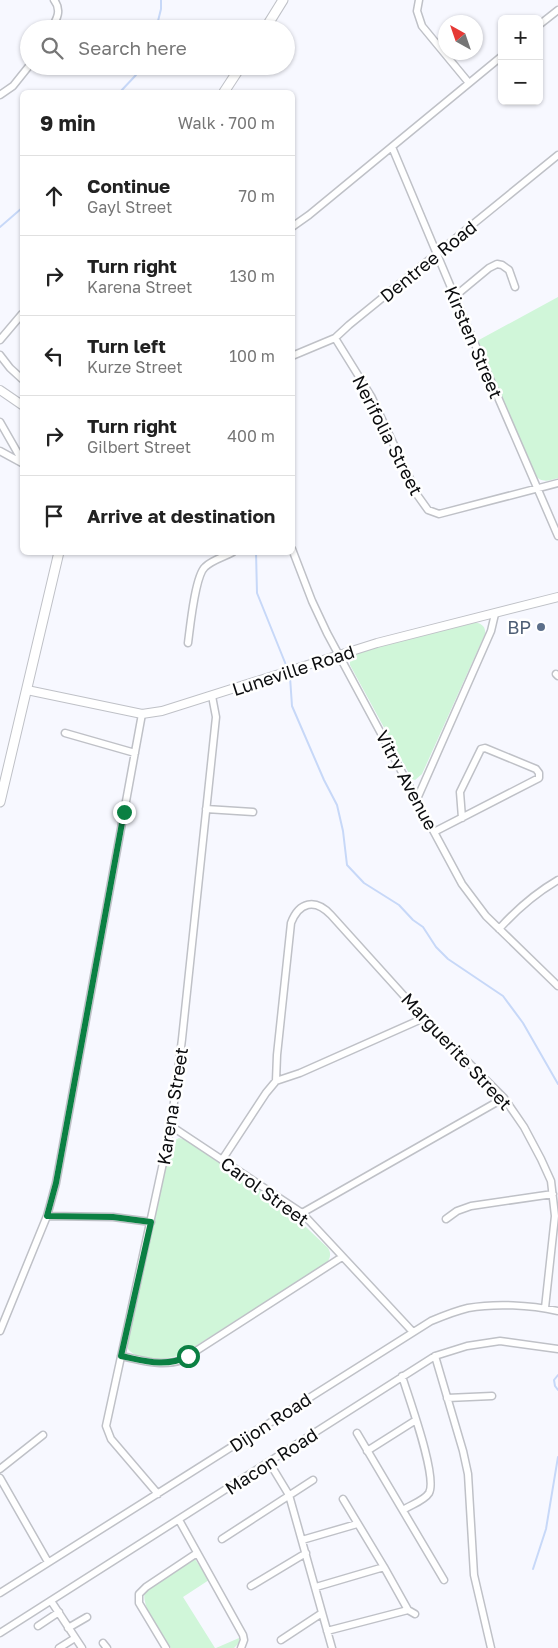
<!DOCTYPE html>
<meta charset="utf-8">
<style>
body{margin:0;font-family:"Golos Text",sans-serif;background:#f6f6f6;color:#222}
.controls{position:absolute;right:15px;top:15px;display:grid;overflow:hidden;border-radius:8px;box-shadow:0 1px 4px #0004}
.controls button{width:45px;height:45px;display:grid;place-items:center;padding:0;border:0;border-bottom:1px solid #e0e0e0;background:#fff;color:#222;font:25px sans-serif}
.compass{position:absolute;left:438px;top:15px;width:45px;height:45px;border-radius:50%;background:#fff;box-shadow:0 1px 4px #0004;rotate:320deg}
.stop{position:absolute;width:15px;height:15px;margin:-11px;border:4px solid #0b8043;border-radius:50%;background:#fff}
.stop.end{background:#0b8043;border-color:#fff;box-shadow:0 1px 5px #0008}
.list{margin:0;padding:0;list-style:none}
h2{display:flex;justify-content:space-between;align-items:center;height:65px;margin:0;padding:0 20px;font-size:21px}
h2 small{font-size:16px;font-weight:400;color:#767676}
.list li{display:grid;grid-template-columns:32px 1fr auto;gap:15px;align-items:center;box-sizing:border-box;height:80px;padding:0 20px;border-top:1px solid #e0e0e0}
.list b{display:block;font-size:19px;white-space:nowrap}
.list p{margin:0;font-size:16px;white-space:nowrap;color:#767676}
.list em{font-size:16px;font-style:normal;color:#767676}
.icon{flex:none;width:28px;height:28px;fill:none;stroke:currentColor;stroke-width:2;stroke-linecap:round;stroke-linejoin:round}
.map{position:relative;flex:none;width:558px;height:1648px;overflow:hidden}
.search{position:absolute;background:#fff;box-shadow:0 1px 4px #0004;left:20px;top:20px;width:275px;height:55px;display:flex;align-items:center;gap:12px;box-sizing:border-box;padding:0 18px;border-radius:28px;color:#767676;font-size:19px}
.panel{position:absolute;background:#fff;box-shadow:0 1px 4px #0004;left:20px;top:90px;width:275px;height:465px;border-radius:8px}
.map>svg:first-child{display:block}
.green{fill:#d0f6d9}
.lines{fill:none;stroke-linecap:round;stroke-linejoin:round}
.stream{stroke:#c7d8f8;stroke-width:2}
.minor-casing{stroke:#bfc1c7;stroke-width:9}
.tertiary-casing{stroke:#bfc1c7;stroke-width:10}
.secondary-casing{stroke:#bfc1c7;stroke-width:11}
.minor{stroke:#fff;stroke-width:6}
.tertiary{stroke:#fff;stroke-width:8}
.secondary{stroke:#fff;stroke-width:9}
.route{stroke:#0b8043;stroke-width:6}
.service-dot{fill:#5c6f8a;stroke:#fff;stroke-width:2}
.labels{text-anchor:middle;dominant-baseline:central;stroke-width:5;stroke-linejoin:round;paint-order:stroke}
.street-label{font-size:18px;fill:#0b0c0e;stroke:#fff}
.service-label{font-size:18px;fill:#4e5e75;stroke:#fff;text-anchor:end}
</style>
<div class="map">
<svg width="558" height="1648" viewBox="0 0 558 1648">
<rect width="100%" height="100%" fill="#f7f8ff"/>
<path class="green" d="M558,297v181c-9,3 -17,5 -23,-3l-58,-134z
M473,622c8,1 13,4 12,12l-63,140 -7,6 -3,-1 -62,-114v-5l5,-7z
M179,1138l8,2 102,71 39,37c4,6 2,12 -3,16l-142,90c-14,6 -44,9 -55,-5l-1,-7 43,-196 5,-6z
M195,1559l14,21 -26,17 32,51h-44c-9,-14 -31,-41 -26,-57z
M239,1638l1,4 -6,6h-18z"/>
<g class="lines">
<path class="stream" d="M156,29l5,-20v-9
M120,92l16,-17 1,-9
M0,227l22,-19
M256,552l1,41 29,72
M290,677l2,29 32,74 13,25 6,26 4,34 17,18 35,22 14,15 10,7 13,20 12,12 55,37 20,27 35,61
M558,1375l-4,5 1,6 3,4
M533,1569l13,-40 12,-72"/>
<g class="minor-casing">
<path id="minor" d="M419,0l-2,11 5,15 47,57
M539,25l19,-15
M51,29c6,-10 11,-19 3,-29
M0,95l13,-9 16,-20
M392,147l76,181 90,208
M292,227l17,-12 193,-159
M454,297l35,-29 8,-4 5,1 7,5 6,17
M335,338l36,58 47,100 10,14 11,4 119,-31
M0,340l22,-26
M0,355l10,13 12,11
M292,356l43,-18 14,-13 209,-170
M0,422l20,35 -2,4
M0,451l22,12
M292,549l20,52 15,32 135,251 24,32 72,70
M188,643c2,-15 7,-67 17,-76 7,-7 19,-10 28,-15
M556,674l2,2
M65,733l70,20
M417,799l74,-168 4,-17
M206,809l47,3
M434,832l105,-54v-5l-3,-4 -51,-21 -4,1 -21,43 2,26
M499,929c18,-20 35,-35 59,-49
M276,1081l1,-26 14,-132c8,-21 24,-25 40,-8l93,103 80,80 20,29 17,32 10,22 4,35 -10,92
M171,1126l131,87 110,118
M222,1160l44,-67 10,-12 24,-8 124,-55
M302,1213l202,-115
M47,1216l66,1 38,5
M446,1219l11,-8 14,-5 82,-12
M0,1331l47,-115 9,-33 86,-469
M121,1356c21,4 40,11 61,4l160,-103
M435,1356l28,95 5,23 6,101 17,73
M402,1376c6,20 36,101 27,117 -5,8 -19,12 -26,17
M447,1398l45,-2
M357,1433l87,147
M367,1451l49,-31
M269,1462l20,33 43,153
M0,1469l43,-34
M0,1478l48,84
M158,1494l-47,-55 -5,-13 65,-300 11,-87 34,-322 -4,-21
M343,1499l41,68 24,43 7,4
M179,1520l64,115 1,5 -3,8
M222,1539l91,-59
M302,1540l55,-16
M251,1586l55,-33
M316,1587l68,-20
M0,1593l431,-272c12,-5 24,-10 37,-13 28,-5 62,-3 90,3
M51,1601l31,47
M38,1626l21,-14
M68,1628l19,-11
M327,1631l81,-21
M0,1633l435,-277 32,-10 33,-5 58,8
M281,1640l41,-27
M103,1643l4,5
M59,1648l16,-10
M166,1648l-27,-45v-9l7,-7 51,-34"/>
</g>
<g class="tertiary-casing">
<path id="tertiary" d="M0,390l22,15
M27,690l115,24 20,-3 215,-68 181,-46"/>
</g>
<g class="secondary-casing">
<path id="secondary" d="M265,29l18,-29
M224,92l17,-26
M0,802l59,-250"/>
</g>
<use href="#minor" class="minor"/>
<use href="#tertiary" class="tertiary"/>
<use href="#secondary" class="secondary"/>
</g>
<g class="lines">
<path class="route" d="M124,812l-68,371 -9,33 66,1 38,5 -30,134c24,5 45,12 67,0"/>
</g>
<circle class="service-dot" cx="541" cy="627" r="5"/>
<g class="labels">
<g class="street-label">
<text transform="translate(428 261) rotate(-39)">Dentree Road</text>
<text transform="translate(474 342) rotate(67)">Kirsten Street</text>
<text transform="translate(388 435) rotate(63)">Nerifolia Street</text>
<text transform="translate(293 670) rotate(-18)">Luneville Road</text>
<text transform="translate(407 780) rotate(62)">Vitry Avenue</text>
<text transform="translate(457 1051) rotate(47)">Marguerite Street</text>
<text transform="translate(172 1106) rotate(-81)">Karena Street</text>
<text transform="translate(265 1191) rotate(36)">Carol Street</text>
<text transform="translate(270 1422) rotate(-33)">Dijon Road</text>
<text transform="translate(271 1461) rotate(-33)">Macon Road</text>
</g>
<g class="service-label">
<text x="531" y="627">BP</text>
</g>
</g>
</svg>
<div class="controls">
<button>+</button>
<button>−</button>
</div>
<svg class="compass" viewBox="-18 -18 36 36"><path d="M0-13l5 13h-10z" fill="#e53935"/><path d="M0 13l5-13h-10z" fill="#767676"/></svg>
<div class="stop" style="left:188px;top:1356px"></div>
<div class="stop end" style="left:124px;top:812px"></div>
<div class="search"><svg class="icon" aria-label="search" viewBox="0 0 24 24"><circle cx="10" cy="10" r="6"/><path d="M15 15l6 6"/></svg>Search here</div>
<section class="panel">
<h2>9 min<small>Walk · 700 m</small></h2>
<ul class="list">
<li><svg class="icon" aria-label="ahead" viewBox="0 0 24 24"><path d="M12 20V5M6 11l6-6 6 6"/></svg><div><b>Continue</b><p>Gayl Street</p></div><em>70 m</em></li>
<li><svg class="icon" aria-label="right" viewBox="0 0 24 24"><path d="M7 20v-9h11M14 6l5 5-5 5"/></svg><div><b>Turn right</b><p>Karena Street</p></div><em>130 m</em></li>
<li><svg class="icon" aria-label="left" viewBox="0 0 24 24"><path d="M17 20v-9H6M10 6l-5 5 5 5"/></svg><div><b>Turn left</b><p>Kurze Street</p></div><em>100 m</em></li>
<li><svg class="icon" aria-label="right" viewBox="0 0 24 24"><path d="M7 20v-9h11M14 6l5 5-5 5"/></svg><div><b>Turn right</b><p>Gilbert Street</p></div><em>400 m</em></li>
<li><svg class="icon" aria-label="arrive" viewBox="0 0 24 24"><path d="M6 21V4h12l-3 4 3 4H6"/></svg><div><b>Arrive at destination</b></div></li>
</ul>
</section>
</div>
